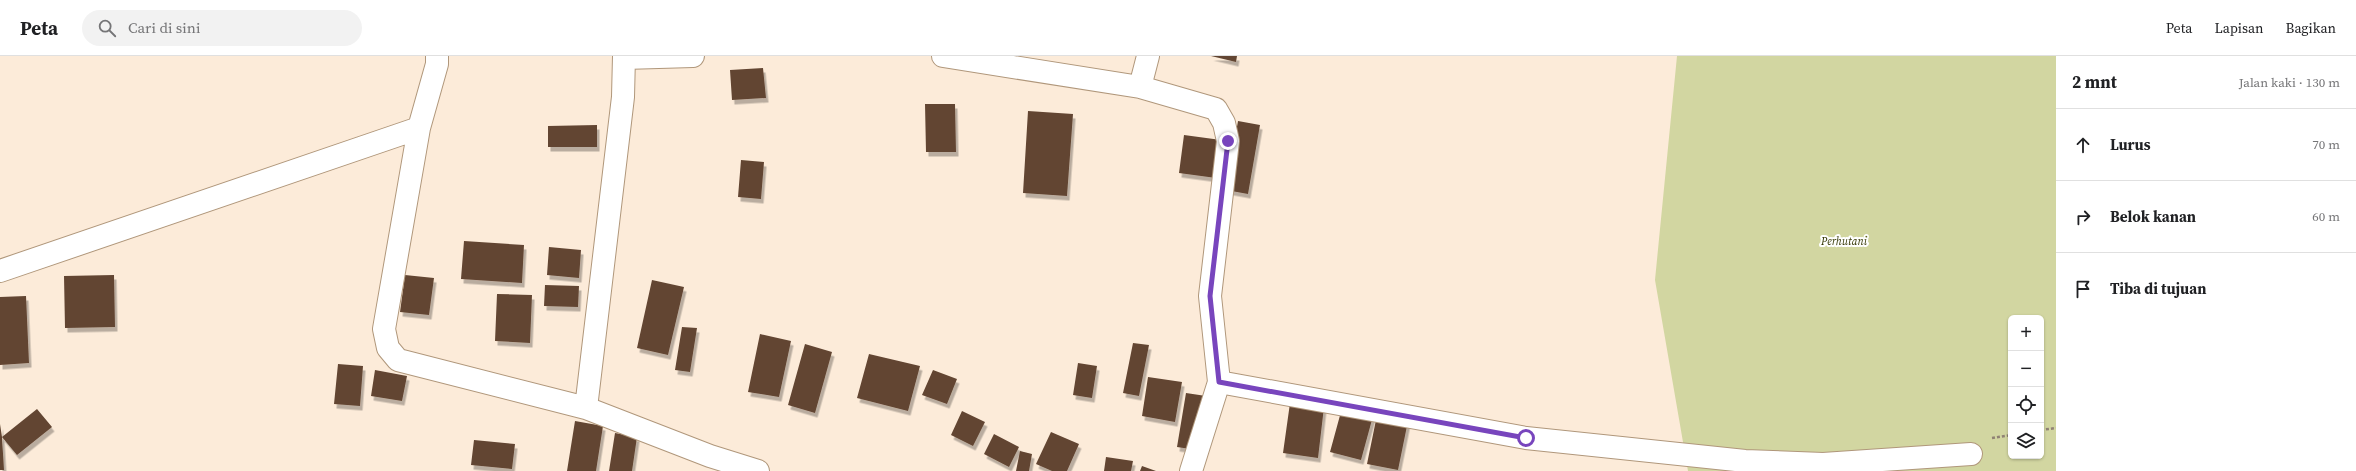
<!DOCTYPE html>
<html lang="id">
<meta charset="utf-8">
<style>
body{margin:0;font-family:"Source Serif 4",serif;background:#f2f2f2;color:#202124}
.controls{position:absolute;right:12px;bottom:12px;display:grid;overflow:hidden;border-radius:6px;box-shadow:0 1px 3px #0004}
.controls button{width:36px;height:36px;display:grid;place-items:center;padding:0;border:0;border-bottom:1px solid #e0e0e0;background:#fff;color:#202124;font:20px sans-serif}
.stop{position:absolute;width:12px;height:12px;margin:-9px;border:3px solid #7845bd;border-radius:50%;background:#fff}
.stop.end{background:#7845bd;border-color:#fff;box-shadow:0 1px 4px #0008}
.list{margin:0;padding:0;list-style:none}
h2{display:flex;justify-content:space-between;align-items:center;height:52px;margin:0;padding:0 16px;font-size:17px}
h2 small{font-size:13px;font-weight:400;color:#757577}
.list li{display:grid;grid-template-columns:26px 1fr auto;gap:12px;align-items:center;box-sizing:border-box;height:72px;padding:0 16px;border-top:1px solid #e0e0e0}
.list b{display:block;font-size:15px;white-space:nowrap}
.list em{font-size:13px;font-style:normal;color:#757577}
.icon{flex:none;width:22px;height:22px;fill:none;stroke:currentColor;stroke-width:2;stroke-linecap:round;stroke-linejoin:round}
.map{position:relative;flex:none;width:2056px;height:415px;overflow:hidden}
header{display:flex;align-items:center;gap:24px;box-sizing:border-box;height:56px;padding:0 20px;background:#fff;border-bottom:1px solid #e0e0e0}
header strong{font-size:19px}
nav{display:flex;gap:22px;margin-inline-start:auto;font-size:14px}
.search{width:280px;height:36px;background:#f2f2f2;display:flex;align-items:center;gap:10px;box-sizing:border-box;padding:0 14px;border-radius:22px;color:#757577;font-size:15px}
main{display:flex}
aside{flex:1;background:#fff}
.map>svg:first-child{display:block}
.green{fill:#d2d6a1;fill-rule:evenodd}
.building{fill:#624532;filter:url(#shadow)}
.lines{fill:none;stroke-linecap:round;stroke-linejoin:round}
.minor-casing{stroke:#b0977b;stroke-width:24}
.path{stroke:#908274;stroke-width:2.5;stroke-dasharray:3 2;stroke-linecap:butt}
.minor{stroke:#fff;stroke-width:22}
.route{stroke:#7845bd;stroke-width:5}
.labels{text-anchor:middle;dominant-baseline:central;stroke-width:4;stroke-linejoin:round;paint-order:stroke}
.park-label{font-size:11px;font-style:italic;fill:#323400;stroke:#fff}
</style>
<header>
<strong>Peta</strong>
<div class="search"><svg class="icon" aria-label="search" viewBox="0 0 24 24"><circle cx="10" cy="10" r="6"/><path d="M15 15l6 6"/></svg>Cari di sini</div>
<nav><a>Peta</a><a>Lapisan</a><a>Bagikan</a></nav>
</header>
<main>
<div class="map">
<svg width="2056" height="415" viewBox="0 0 2056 415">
<defs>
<filter id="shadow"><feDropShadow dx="2.5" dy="4.5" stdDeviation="0" flood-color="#0004"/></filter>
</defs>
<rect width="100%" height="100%" fill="#fcebd9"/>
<path class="green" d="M1677,0h379v415h-368l-33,-191zM2011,262h30v138h-30z"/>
<path class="building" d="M1211,0h26l-1,6z
M763,12l3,30 -34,2 -2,-30z
M925,48h30l1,48h-30z
M1028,55l45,3 -6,82 -44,-3z
M1238,65l22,4 -12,69 -22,-4z
M597,69v22h-49v-21z
M1184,79l37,5 -5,38 -37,-5z
M741,104l23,2 -3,37 -23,-2z
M464,185l60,4 -2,38 -61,-4z
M549,191l32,3 -2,28 -32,-3z
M114,219l1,52 -50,1 -1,-52z
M405,219l29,3 -5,37 -29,-3z
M652,224l32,7 -16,68 -31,-7z
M545,229l34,1 -1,21 -34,-1z
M497,238l35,1 -2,48 -35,-2z
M26,240l3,67 -29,2v-68z
M682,271l15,1 -7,44 -15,-2z
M760,278l31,7 -12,56 -31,-5z
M1133,287l16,2 -10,51 -16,-3z
M805,288l27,8 -17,61 -27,-8z
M869,298l51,12 -12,45 -51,-13z
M1078,307l19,3 -5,32 -19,-3z
M338,308l25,2 -3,40 -26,-2z
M375,314l32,6 -5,25 -31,-5z
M933,314l24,9 -10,25 -25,-9z
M1148,321l34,5 -7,40 -33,-6z
M1186,337l20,3 -9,54 -20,-3z
M1290,347l34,4 -6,51 -35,-5z
M1342,352l31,8 -12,44 -31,-8z
M37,353l15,18 -35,28 -15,-18 2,33h-4v-46l2,13z
M962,355l23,11 -12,24 -22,-11z
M1377,359l31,6 -10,49 -31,-6z
M575,365l28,5 -7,45h-29z
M1051,376l28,12 -12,27h-15l-16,-7z
M615,377l22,4 -5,34h-23z
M994,378l25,13 -10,20 -25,-13z
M474,384l41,4 -3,25 -41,-4z
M1020,395l12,3 -3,17h-13z
M1106,401l27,4 -2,10h-27z
M1142,410l14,5h-16z"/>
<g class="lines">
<g class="minor-casing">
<path id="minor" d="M437,0v8l-18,64 -35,201 4,19 10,12 188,48 124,48 48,15
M943,0l197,31 76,22 8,14 4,18 -18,155 9,86 -28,89
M624,2l69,-2
M1140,31l8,-31
M0,215l419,-143
M1219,326l307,56 219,23 78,3 148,-10
M586,352l37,-311 1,-41"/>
</g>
<path class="path" d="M2041,374l15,-2
M1992,382l19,-3"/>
<use href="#minor" class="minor"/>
</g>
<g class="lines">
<path class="route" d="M1228,85l-18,155 9,86 307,56"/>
</g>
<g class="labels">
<g class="park-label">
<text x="1844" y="185">Perhutani</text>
</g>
</g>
</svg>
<div class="controls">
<button>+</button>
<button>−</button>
<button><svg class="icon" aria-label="locate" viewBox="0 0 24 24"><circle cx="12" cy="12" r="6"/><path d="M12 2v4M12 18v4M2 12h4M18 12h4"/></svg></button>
<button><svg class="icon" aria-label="layers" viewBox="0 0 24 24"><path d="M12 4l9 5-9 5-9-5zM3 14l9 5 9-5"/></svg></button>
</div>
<div class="stop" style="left:1526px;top:382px"></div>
<div class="stop end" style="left:1228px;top:85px"></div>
</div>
<aside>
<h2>2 mnt<small>Jalan kaki · 130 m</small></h2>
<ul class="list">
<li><svg class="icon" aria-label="ahead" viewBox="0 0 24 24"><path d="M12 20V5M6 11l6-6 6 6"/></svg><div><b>Lurus</b></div><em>70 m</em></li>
<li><svg class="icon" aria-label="right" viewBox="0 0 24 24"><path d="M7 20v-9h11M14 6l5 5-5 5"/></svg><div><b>Belok kanan</b></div><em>60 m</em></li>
<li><svg class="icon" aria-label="arrive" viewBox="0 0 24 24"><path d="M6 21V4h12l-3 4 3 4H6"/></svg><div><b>Tiba di tujuan</b></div></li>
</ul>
</aside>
</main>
